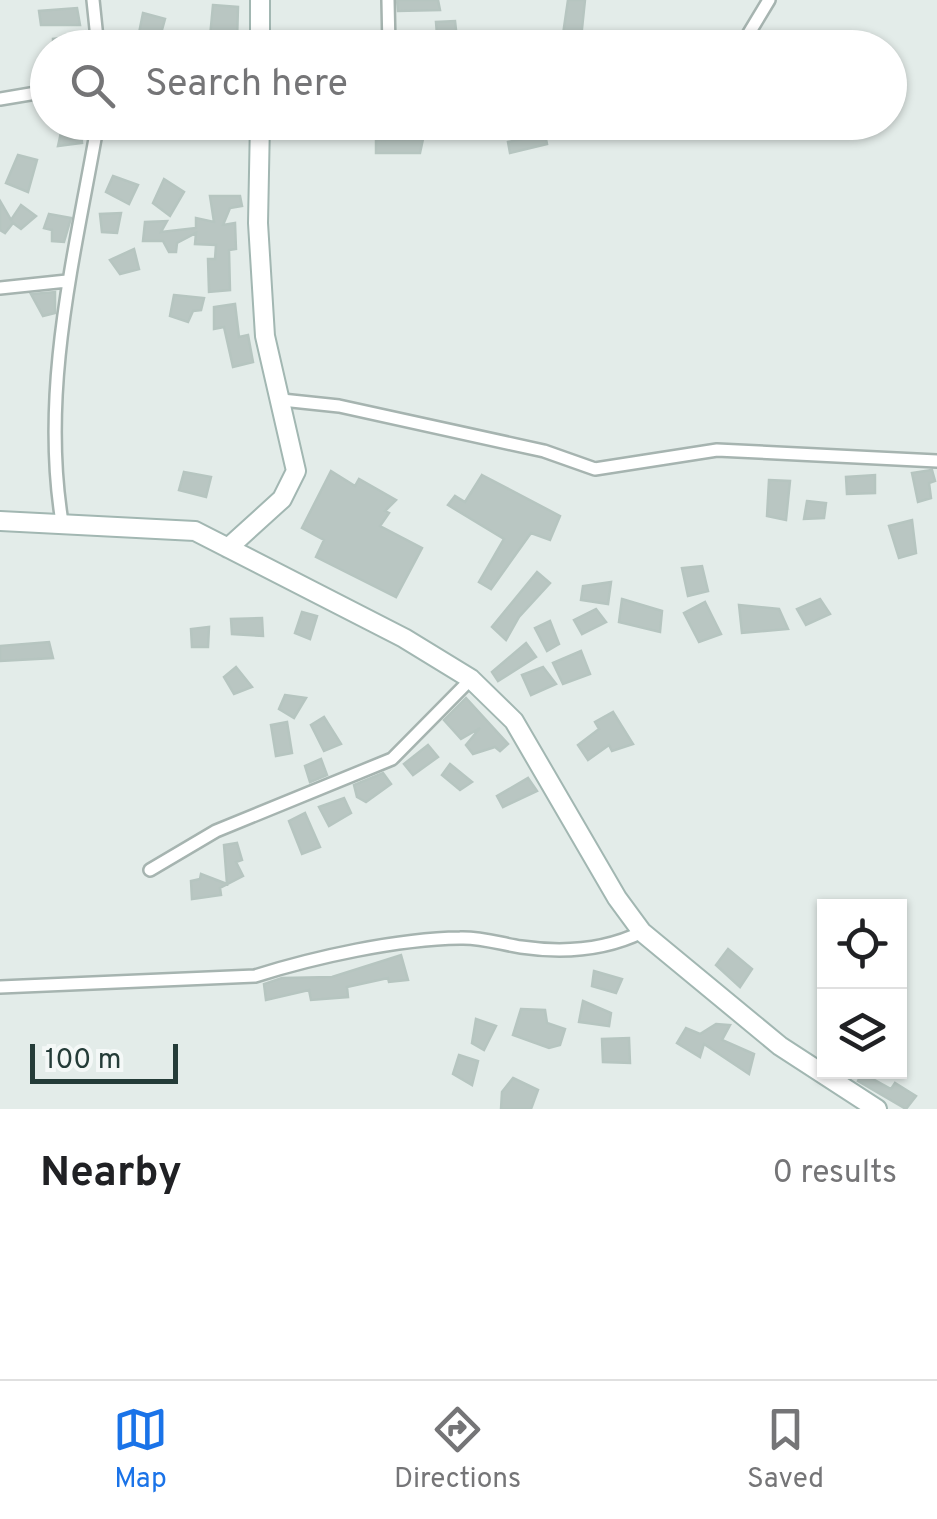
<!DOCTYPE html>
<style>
body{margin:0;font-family:Overpass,sans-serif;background:#f2f2f2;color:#202124}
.controls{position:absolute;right:30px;bottom:30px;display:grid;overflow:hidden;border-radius:0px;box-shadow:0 2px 8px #0004}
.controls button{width:90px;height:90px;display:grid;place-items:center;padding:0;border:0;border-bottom:2px solid #e0e0e0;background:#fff;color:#202124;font:50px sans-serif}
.scale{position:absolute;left:30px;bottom:25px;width:148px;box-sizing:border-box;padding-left:10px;border:5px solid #243c38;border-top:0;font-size:28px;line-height:35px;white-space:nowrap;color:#243c38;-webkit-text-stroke:8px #f4f8f7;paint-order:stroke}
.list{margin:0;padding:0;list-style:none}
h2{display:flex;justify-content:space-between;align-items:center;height:130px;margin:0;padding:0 40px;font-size:42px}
h2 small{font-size:32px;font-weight:400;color:#757577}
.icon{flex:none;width:55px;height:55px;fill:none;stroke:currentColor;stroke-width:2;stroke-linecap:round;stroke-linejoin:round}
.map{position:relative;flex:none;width:937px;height:1109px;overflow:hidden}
.search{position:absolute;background:#fff;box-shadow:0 2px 8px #0004;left:30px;right:30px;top:30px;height:110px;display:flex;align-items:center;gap:25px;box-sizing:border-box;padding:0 35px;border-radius:55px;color:#757577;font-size:38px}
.sheet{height:270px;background:#fff}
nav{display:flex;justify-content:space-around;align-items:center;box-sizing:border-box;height:140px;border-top:2px solid #e0e0e0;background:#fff;font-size:28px;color:#757577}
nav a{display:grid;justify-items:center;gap:5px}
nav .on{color:#1a73e8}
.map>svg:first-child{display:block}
.building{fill:#b9c6c2;stroke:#b6c5c0;stroke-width:2.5}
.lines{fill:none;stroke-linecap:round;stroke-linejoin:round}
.street-casing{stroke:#a6b4b0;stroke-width:16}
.secondary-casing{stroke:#a2b7b2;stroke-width:22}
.street{stroke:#fff;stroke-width:11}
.secondary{stroke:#fff;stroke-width:18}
</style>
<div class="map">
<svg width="937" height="1109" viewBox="0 0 937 1109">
<rect width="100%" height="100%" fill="#e3ece9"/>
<path class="building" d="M397,0h41l2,10 -42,1z
M568,0h17l-5,48h-19z
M213,5l25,2 -1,34 -27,-4z
M77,8l3,17h-39l-2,-14z
M143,13l22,6 -8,29h-21z
M455,21l3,27h-20l-2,-26z
M86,36l-2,12h-31v-9z
M62,128l19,2 1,13 -24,3z
M545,134l2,10 -37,9 -2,-11z
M423,139l-3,14h-44v-13z
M18,155l19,5 -9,32 -22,-9z
M113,176l25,9 -9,19 -23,-12z
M164,179l20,13 -14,24 -17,-13z
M210,196h30l2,10 -12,2 -7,17 12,-2 1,26 -7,1 1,40 -21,2 -1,-33h7l1,-14 -21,-1 1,-11 -19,10 -1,9h-7l-6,-11h-20l2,-19 22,-1 -6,11 35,-4v-10l18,4z
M0,201l11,19 10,-15 15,11 -15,13 -8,-6 -8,10 -5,-3z
M121,213l-4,20 -15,-1 -2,-18z
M49,214l22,4 -7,24 -12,-1v-11l-8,-2z
M134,249l5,20 -19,5 -10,-14z
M55,292v21l-12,3 -12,-22z
M174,295l30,3 -3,12 -8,1 -5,11 -18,-6z
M235,304l4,33 9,-2 5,27 -20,5 -9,-40 -10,2v-22z
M932,470l3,11 -6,2 2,15 -13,4 -6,-29z
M331,471l24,15 4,-7 37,21 -11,11 4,2 -9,13 42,22 -26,49 -80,-40 8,-17 -22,-12z
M184,472l27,5 -5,20 -27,-7z
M482,475l78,41 -10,24 -19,-7 -40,56 -12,-7 25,-43 -56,-34 7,-9 10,6z
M875,475v18l-28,1 -1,-17z
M769,480l21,1 -4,39 -19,-4z
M807,501l19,2 -2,15 -20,1z
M912,520l4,33 -17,5 -10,-32z
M702,566l6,25 -20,5 -6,-28z
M537,572l13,11 -31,34 -13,23 -14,-13z
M611,582l-3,22 -27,-4 2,-14z
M622,599l40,12 -2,21 -41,-10z
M820,599l10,15 -24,11 -9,-16z
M705,602l16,32 -22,8 -15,-29z
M739,605l40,4 9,20 -46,4z
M596,609l10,13 -24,12 -8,-14z
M302,612l15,4 -7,23 -15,-6z
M262,618l1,18 -31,-2 -1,-15z
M550,621l9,23 -12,7 -12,-23z
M209,627l-1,20h-16l-1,-18z
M49,642l4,16 -53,3v-15z
M526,643l10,14 -38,24 -6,-9z
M581,651l9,23 -27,10 -10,-21z
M236,667l16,20 -18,7 -10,-17z
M543,667l13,17 -25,11 -9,-20z
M285,695l21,3 -12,20 -15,-9z
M466,698l42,46 -8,7 -5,-4 -22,7 -7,-9 14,-17 -19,11 -17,-19z
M613,712l20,32 -21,7 -3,-6 -21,15 -10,-15 21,-16 -4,-7z
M324,717l17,27 -17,7 -13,-26z
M287,722l5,31 -16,3 -5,-31z
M428,745l10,12 -25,18 -9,-11z
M321,759l6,16 -17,7 -5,-16z
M450,764l22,18 -12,8 -18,-15z
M383,773l8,11 -25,18 -9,-5 -3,-12z
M528,778l9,13 -34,16 -6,-11z
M344,798l7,15 -22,13 -10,-19z
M305,813l15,34 -18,7 -13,-33z
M237,843l5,17 -6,2 7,14 -23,12 1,7 -29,4 -1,-18 9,-2 1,-5 26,10 -3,-39z
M728,949l24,20 -12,18 -24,-22z
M401,955l7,25 -19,2 -1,-4 -41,9 1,10 -37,3 -2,-10 -43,10 -2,-16 18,-6 50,-1z
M594,971l28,8 -6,14 -24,-7z
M583,1001l28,12 -2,13 -30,-4z
M521,1009l24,1 2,13 18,6 -5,16 -11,3 -36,-13z
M476,1019l20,7 -12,24 -12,-7z
M716,1024l14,1 -8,15 32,14 -5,20 -45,-30 -4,13 -23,-14 9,-15 14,6z
M629,1038l1,25 -27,-1 -1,-23z
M459,1055l19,6 -6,24 -19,-11z
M862,1073l29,16 4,-6 21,13 -10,13 -48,-28z
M513,1078l25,12 -7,19h-30l1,-17z"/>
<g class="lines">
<g class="street-casing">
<path id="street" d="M93,0l5,48
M388,0l1,48
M740,48l29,-48
M0,99l48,-8
M0,288l67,-7
M282,400l57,6 205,45 51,18 122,-19 220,11
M62,522c-22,-134 13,-268 36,-400
M150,870l66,-39 176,-72 79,-80
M0,987l255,-11c60,-19 142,-37 205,-38 21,-1 41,6 61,9 41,6 84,3 121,-15"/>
</g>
<g class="secondary-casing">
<path id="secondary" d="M260,48v-48
M0,521l195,10 209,107 67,41 43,42 103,177 25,34 138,114 97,63
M228,548l54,-49 14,-28 -31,-135 -7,-113 2,-101"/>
</g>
<use href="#street" class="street"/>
<use href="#secondary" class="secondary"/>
</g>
</svg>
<div class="controls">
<button><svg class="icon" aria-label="locate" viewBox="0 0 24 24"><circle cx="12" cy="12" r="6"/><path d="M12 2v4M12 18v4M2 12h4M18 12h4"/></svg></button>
<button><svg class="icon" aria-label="layers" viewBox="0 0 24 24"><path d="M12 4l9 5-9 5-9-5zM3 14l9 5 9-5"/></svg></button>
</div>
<div class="scale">100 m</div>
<div class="search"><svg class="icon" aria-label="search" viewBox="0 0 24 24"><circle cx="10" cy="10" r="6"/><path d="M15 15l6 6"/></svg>Search here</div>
</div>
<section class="sheet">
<h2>Nearby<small>0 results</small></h2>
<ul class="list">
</ul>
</section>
<nav>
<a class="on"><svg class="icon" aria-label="map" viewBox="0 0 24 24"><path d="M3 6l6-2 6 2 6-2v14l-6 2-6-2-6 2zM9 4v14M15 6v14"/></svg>Map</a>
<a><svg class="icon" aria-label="directions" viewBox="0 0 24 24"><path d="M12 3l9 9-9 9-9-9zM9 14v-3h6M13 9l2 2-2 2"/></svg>Directions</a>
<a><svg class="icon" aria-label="saved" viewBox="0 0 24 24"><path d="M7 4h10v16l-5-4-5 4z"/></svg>Saved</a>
</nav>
